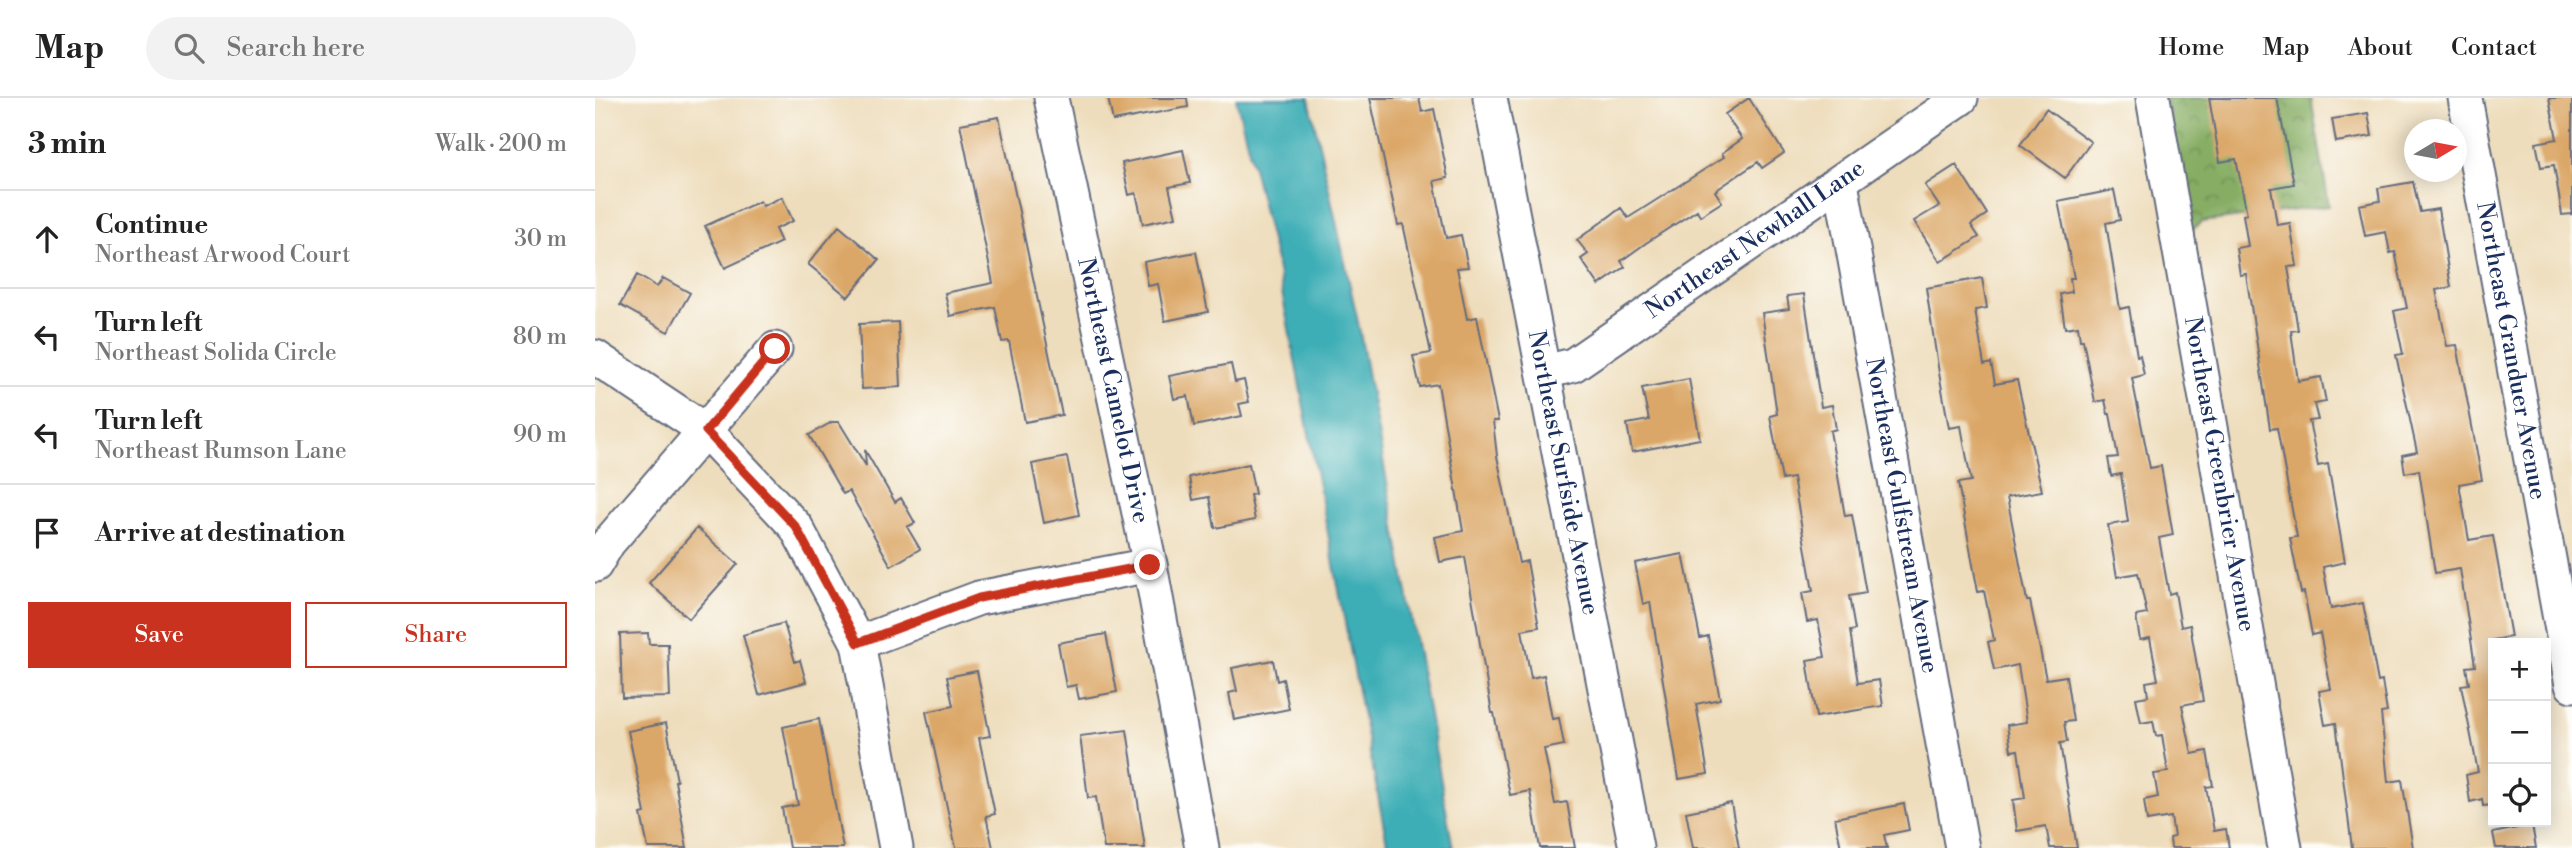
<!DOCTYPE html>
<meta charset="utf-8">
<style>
body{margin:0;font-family:"Libre Bodoni",serif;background:#f2f2f2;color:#222}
.controls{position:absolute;right:21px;bottom:21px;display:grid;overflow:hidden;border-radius:0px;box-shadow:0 4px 18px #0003}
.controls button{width:63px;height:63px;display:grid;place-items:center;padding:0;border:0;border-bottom:2px solid #e0e0e0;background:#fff;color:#222;font:35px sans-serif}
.compass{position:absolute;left:1809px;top:21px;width:63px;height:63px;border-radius:50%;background:#fff;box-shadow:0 4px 18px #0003;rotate:80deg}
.stop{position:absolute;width:21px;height:21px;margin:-16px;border:5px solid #c8321e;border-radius:50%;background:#fff}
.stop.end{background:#c8321e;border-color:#fff;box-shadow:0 2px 7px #0008}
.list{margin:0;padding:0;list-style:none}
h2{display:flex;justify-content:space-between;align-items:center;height:91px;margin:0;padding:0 28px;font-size:30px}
h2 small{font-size:23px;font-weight:400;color:#767676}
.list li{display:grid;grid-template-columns:46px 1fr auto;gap:21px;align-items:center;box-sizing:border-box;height:98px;padding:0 28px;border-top:2px solid #e0e0e0}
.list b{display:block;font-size:26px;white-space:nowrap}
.list p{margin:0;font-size:23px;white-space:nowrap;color:#767676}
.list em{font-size:23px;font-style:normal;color:#767676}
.actions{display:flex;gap:14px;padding:21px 28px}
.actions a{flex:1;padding:16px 0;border:2px solid #c8321e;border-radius:0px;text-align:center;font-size:24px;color:#c8321e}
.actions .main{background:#c8321e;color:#fff}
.icon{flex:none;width:38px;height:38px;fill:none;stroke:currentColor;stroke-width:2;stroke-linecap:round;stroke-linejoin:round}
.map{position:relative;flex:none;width:1977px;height:750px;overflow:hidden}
header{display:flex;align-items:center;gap:42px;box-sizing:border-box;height:98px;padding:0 35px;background:#fff;border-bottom:2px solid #e0e0e0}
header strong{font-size:33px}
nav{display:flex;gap:38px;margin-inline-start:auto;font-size:24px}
.search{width:490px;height:63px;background:#f2f2f2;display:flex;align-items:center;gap:18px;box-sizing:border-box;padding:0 24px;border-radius:38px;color:#767676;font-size:26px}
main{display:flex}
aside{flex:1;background:#fff}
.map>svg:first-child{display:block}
.forest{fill:url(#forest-crowns);stroke:#506e60;stroke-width:2}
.water{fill:#3caeb6;stroke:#2c6e8a;stroke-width:2}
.building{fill:#dba767}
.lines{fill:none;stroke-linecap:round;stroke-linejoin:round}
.minor-casing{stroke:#656c7f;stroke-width:37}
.minor{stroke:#fff;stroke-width:33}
.route{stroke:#c8321e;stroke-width:9}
.labels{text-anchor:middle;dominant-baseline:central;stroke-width:6;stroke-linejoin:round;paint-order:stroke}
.street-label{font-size:24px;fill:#1b2f5e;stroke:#fdfcf7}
</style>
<header>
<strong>Map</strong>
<div class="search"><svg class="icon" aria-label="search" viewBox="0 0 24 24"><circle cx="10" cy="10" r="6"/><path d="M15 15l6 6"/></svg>Search here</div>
<nav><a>Home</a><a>Map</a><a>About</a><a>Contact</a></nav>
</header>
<main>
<aside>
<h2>3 min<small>Walk · 200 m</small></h2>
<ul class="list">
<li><svg class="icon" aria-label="ahead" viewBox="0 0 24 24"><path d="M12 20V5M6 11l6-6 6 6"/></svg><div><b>Continue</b><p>Northeast Arwood Court</p></div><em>30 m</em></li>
<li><svg class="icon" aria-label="left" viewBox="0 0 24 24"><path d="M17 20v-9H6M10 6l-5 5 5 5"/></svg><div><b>Turn left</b><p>Northeast Solida Circle</p></div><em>80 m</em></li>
<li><svg class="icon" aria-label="left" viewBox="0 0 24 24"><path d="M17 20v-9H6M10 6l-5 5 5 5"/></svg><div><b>Turn left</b><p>Northeast Rumson Lane</p></div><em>90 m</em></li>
<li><svg class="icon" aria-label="arrive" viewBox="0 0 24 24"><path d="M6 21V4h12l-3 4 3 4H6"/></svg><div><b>Arrive at destination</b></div></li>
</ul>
<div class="actions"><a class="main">Save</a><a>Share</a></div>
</aside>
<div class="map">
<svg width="1977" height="750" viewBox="0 0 1977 750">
<defs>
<pattern id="forest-crowns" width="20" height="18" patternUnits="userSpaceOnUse" patternTransform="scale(1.75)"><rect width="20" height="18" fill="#86ad63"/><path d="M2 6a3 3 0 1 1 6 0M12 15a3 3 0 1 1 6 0" fill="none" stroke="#6d8d55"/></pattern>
</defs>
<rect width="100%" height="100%" fill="#fdfcf7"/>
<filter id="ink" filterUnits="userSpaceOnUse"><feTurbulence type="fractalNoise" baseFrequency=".0143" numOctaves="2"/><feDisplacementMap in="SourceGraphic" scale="14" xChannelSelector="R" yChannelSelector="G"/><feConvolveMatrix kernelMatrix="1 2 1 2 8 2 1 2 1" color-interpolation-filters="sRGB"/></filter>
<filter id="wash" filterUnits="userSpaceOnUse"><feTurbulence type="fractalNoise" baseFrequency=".00686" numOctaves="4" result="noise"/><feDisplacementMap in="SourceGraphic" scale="28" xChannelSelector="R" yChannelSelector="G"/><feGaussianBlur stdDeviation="1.57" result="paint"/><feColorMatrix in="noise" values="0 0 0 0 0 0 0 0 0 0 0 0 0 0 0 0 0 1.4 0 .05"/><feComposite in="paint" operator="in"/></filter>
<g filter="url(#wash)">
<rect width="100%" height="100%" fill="#eeddbc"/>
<path class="forest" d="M1571,0h145l18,108 -128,16 -10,9z"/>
<path class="water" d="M641,0h73l50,229 94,521h-65l-112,-587z"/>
<g id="blocks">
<path class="building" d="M513,0h79l1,9 -75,14z
M775,0h49l3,14 12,-3 14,69 -14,3 12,57 15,-3 7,32 -11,1 10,51 10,-2 21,104h-5l4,35 22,107 8,-2 12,66 -17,3 9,48 13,-3 8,44 7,-1 5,27 -20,4 11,55 12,-2 8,46h-35l-10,-57 -20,4 -16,-82h-2l-27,-156 -25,5 -5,-25 28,-6 -25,-147 -18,3 -7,-31 18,-3 -28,-129 -5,1z
M1154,0l35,55 -22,15 -4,-6 -43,29 7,11 -22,14 -3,-6 -51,33 -25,18 4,6 -26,18 -18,-26 7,-5 -11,-14 44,-32 7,10 96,-61 -2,-4 20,-14 -17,-25z
M1614,0h68l17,86 -23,4 6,37 13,-2 7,43 -9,1 10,63 -7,1 7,50 23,-4 5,25 -12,2 4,16 -9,1 9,45 10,-2 17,98 -22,5 8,42 32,-6 15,79 4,-1 5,31 -6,1 7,69 14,-2 11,68h-61l-16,-125 -11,2 -6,-34 12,-2 -11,-56 -8,2 -8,-43 -3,1 -11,-55 7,-1 -20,-109 -7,1 -24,-155 -6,1 -4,-27 12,-2 -5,-31 4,-1 -11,-55 -16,3z
M1954,0h23v116l-10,1 -8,-50 -13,2 -5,-24 21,-4z
M1451,11l45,33 -26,36 -45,-33z
M1773,15l4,23 -36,6 -4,-23z
M404,19l63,298 -37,7 -16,-81 -7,1 -7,-35 -45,9 -5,-23 48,-10 -33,-159z
M588,52l7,33 -21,4 7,30 -33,7 -7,-31 -7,2 -7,-32z
M1361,67l31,49 -16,11 8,12 -39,25 -26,-41 25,-15 -14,-21z
M1818,84l7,30 18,-3 13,78 -15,3 11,56 10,-1 25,135 -23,4 10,56 24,-4 18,101 -18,3v165l-10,1 -1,-7 -12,3 -4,-27 12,-3 -17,-87 8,-1 -3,-17 9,-1 -15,-97 -25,4 -16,-103 -14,3 -3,-18 15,-3 -21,-97 7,-1 -9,-43 13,-3 -12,-56 -5,1 -4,-21 -21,4 -6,-31 21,-4 -2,-13z
M1519,92l6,30 -14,3 14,86 9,-2 8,49 3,-1 4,20 -12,3 18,90 11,-2 12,69 -14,3 10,56 6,-2 6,35 9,-2 13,76 -21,4 10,49 15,-3 6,35 -7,1 8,44 12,-2 3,19h-58l-1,-10 4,-1 -3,-20 -24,4 -3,-21 14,-3 -4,-23 14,-2 -6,-37 -6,1 -3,-15 -12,2 -5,-25 12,-2 -2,-14 12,-2 -8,-42 -10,2 -4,-24 11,-2 -9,-41 -21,4 -9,-52 20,-3 -7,-48 -10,2 -3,-18 10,-1 -8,-43h-2l-3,-14 -10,2 -12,-62h-3l-2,-14 -13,2 -5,-34 12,-2 -2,-14h4l-16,-77z
M187,99l11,24 -18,8 6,13 -56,26 -20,-42 55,-25 3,5z
M244,128l40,34 -31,37 -40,-33z
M601,154l12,60 -43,9 -7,-37 -10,2 -4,-24z
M42,177l20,12 6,-9 27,15 -22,39 -48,-27z
M1387,180l5,30 -12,2 9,55 7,-2 4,21 22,-4 25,111 -35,6 20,104h3l16,78 20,-3 7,45 -9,1 3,20 -7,1 17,105h-27l-4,-22 -29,5 -4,-31 12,-2 -7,-48 -7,1 -4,-26 20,-3 -9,-57 -24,5 -6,-28 6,-2 -10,-49 -6,1 -20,-109 13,-2 -10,-55 -12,2 -10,-55 -13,-85z
M1209,196l17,113 11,-2 4,24 -6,2 15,85 7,-1 14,78 -17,3 6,34 -5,1 8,52 21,-3 4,26 -67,11 -9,-57 18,-3 -7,-37 -11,2 -5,-29 11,-2 -20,-113 -11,2 -12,-64 7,-2 -15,-101 27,-4 -2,-13z
M303,224l3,65 -39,2 -3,-65z
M636,266l4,18 9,-2 5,22 -10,2 3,12 -48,10 -6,-30 -14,3 -5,-23z
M1094,281l11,60 -68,13 -5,-28 22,-4 -7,-32z
M237,324h7l27,44 -1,-16 30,52 6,-4 14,25 -8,4 13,22 -29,17 -42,-75 -6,3 -34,-59z
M472,359l12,58 -35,8 -12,-59z
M654,366l6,30 -5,1 5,25 -40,8 -6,-31 -16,3 -4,-23z
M102,430l41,36 -49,55 -40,-36z
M1088,456l17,84 8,-2 12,63 -24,5 12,70 -29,5 -29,-177 -7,2 -8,-41z
M189,525l11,39 5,-2 6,22 -47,13 -16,-60z
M53,535l1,11h19l2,53 -48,1 -2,-64z
M511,536l11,58 -38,7 -3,-14 -10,2 -8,-44z
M678,562l4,21 6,-2 6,30 -55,11 -5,-27 8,-2 -5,-23z
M382,573l13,65 -11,2 16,76 -9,2 7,32h-37l-30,-136 27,-6 -6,-29z
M224,621l24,129h-54l-7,-40 16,-3 -15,-78z
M71,625l11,58h-2l12,67h-39l-7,-34 4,-1 -17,-82z
M532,632l18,118h-41l-8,-51 -8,1 -8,-62z
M1136,705l8,45h-46l-7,-36z
M1309,706l5,26 -25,5 3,13h-46l-6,-30z
M1937,727l4,23h-40l-3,-15z"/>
</g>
</g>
<g filter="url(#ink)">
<use href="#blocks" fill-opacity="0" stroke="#656c7f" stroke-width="2"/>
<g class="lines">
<g class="minor-casing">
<g id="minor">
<path id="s1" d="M456,0l99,467 52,283"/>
<path id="s2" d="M895,0l146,750"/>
<path id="s3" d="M1558,0l132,750"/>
<path id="s4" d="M1870,0l107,587"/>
<path id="s5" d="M1246,85l121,665"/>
<path d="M0,259l111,74 90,96 62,116 38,205"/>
<path id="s6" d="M950,274l28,-7 388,-267"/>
<path d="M0,467l13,-22 167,-194"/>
<path d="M263,545l121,-45 171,-33"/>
</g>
</g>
<use href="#minor" class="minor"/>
</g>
</g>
<g class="lines" filter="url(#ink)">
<path class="route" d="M180,251l-69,82 90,96 62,116 121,-45 171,-33"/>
</g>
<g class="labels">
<g class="street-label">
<text stroke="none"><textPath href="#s6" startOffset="250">Northeast Newhall Lane</textPath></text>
<text stroke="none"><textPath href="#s4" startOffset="257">Northeast Granduer Avenue</textPath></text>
<text stroke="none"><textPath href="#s1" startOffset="299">Northeast Camelot Drive</textPath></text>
<text stroke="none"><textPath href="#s2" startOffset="382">Northeast Surfside Avenue</textPath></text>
<text stroke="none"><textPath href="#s3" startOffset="382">Northeast Greenbrier Avenue</textPath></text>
<text stroke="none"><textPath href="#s5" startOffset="338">Northeast Gulfstream Avenue</textPath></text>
</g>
</g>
</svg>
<div class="controls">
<button>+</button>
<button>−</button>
<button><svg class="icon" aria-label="locate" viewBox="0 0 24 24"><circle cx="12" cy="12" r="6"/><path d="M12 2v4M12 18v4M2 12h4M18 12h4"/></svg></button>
</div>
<svg class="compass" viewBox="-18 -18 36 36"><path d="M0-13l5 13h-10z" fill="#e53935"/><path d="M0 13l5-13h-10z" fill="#767676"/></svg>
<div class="stop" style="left:180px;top:251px"></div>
<div class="stop end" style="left:555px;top:467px"></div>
</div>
</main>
